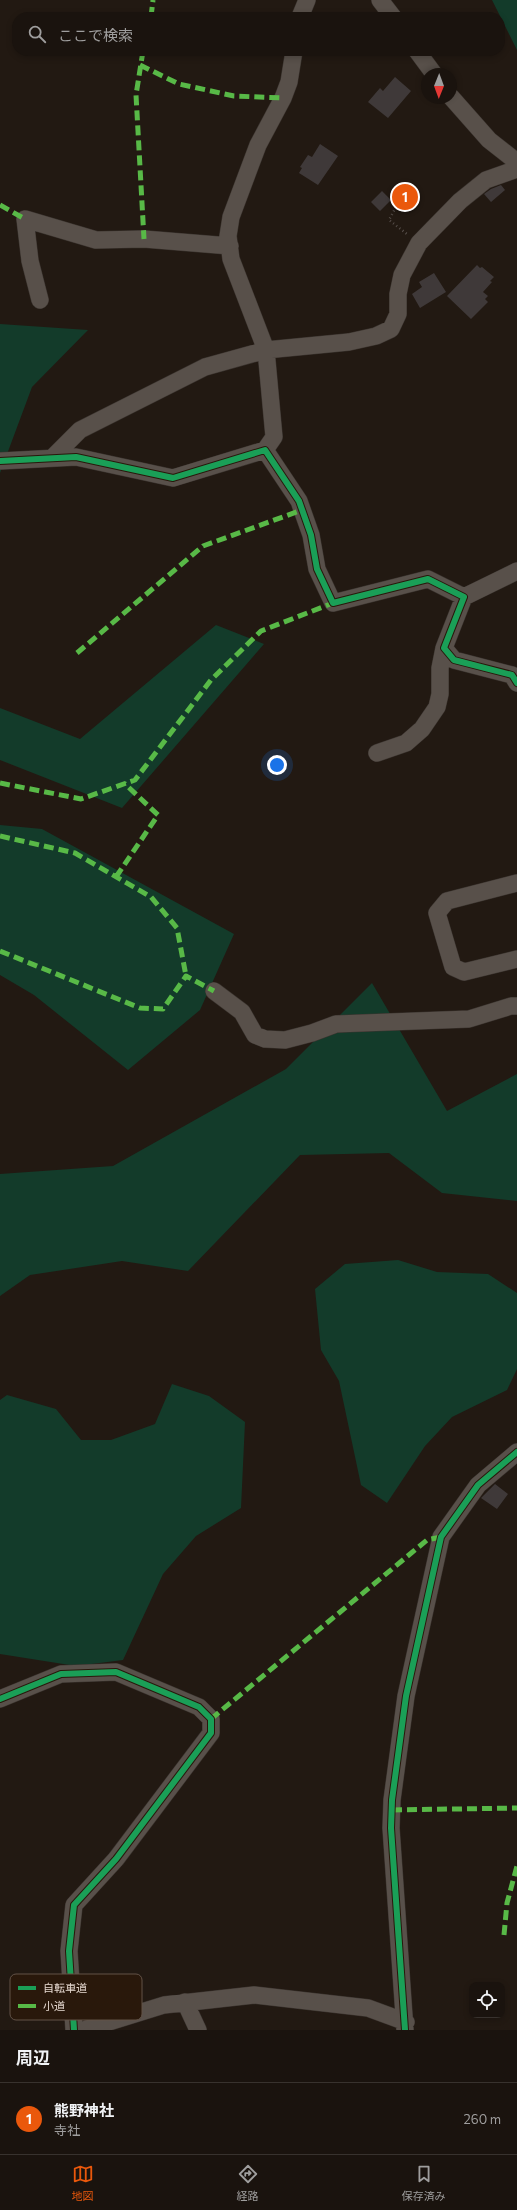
<!DOCTYPE html>
<html lang="ja">
<meta charset="utf-8">
<style>
body{margin:0;font-family:Commissioner,"Noto Sans JP",sans-serif;background:#231c17;color:#f1f3f6}
.controls{position:absolute;right:12px;bottom:12px;display:grid;overflow:hidden;border-radius:8px;box-shadow:0 2px 6px #0003}
.controls button{width:36px;height:36px;display:grid;place-items:center;padding:0;border:0;border-bottom:1px solid #38322e;background:#1a130e;color:#f1f3f6;font:20px sans-serif}
.compass{position:absolute;left:421px;top:68px;width:36px;height:36px;border-radius:50%;background:#1a130e;box-shadow:0 2px 6px #0003;rotate:181deg}
.you{position:absolute;left:277px;top:765px;width:14px;height:14px;margin:-10px;border:3px solid #fff;border-radius:50%;background:#1a73e8;box-shadow:0 0 0 6px #1a73e833}
.badge{display:grid;place-items:center;width:26px;height:26px;border-radius:50%;background:#ea580c;color:#fff;font-size:13px;font-weight:700}
.pin{position:absolute;translate:-50% -50%;border:2px solid #fff;box-shadow:0 1px 4px #0006}
.list{margin:0;padding:0;list-style:none}
h2{display:flex;justify-content:space-between;align-items:center;height:52px;margin:0;padding:0 16px;font-size:17px}
h2 small{font-size:13px;font-weight:400;color:#9f9e9e}
.list li{display:grid;grid-template-columns:26px 1fr auto;gap:12px;align-items:center;box-sizing:border-box;height:72px;padding:0 16px;border-top:1px solid #38322e}
.list b{display:block;font-size:15px;white-space:nowrap}
.list p{margin:0;font-size:13px;white-space:nowrap;color:#9f9e9e}
.list em{font-size:13px;font-style:normal;color:#9f9e9e}
.icon{flex:none;width:22px;height:22px;fill:none;stroke:currentColor;stroke-width:2;stroke-linecap:round;stroke-linejoin:round}
.map{position:relative;flex:none;width:517px;height:2030px;overflow:hidden}
.search{position:absolute;background:#1a130e;box-shadow:0 2px 6px #0003;left:12px;right:12px;top:12px;height:44px;display:flex;align-items:center;gap:10px;box-sizing:border-box;padding:0 14px;border-radius:16px;color:#9f9e9e;font-size:15px}
.sheet{height:124px;background:#1a130e}
nav{display:flex;justify-content:space-around;align-items:center;box-sizing:border-box;height:56px;border-top:1px solid #38322e;background:#1a130e;font-size:11px;color:#9f9e9e}
nav a{display:grid;justify-items:center;gap:2px}
nav .on{color:#ea580c}
.map>svg:first-child{display:block}
.green{fill:#133b2a}
.building{fill:#3f3939}
.lines{fill:none;stroke-linecap:round;stroke-linejoin:round}
.minor-casing{stroke:#3b342f;stroke-width:18}
.path{stroke:#574f4b;stroke-width:2.5;stroke-dasharray:1 3;stroke-linecap:butt}
.minor{stroke:#58504a;stroke-width:17}
.quiet{stroke:#58b947;stroke-width:5;stroke-dasharray:10 5;stroke-linecap:butt}
.cycleway-casing{stroke:#29180b;stroke-width:8}
.cycleway{stroke:#1a9f57;stroke-width:6}
.key{fill:#29180b;stroke:#625247;stroke-width:1}
.key-label{font-size:11px;fill:#e7dad2}
</style>
<div class="map">
<svg width="517" height="2030" viewBox="0 0 517 2030">
<rect width="100%" height="100%" fill="#221912"/>
<path class="green" d="M492,0h25v50z
M0,324l88,6 -56,57 -32,86z
M216,625l48,19 -142,164 -122,-48v-52l80,31z
M0,825l42,4 192,105 -34,76 -72,60 -94,-75 -34,-20z
M372,983l75,128 70,-37v127l-75,-8 -53,-40 -89,2 -112,116 -66,-10 -92,14 -30,21v-122l113,-8 173,-97z
M398,1260l39,12 51,2 29,19v76l-10,21 -55,27 -27,29 -38,57 -26,-18 -22,-104 -18,-31 -6,-61 30,-25z
M172,1384l37,12 36,26 -4,86 -45,28 -33,38 -40,86 -47,6 -76,-12v-254l7,-5 49,14 25,31h30l44,-16z"/>
<path class="building" d="M395,77l16,14 -23,27 -20,-16 12,-14 3,3z
M320,144l18,12 -20,29 -19,-12 3,-5 -2,-1 8,-12 4,2z
M406,185l9,10 -10,10 -10,-9z
M501,185l4,5 -14,12 -7,-8 7,-5z
M382,191l9,9 -11,11 -9,-9z
M477,265l3,3 2,-1 12,10 -4,4 2,1 -9,10 5,4 -3,3 3,3 -17,17 -24,-23z
M434,273l12,19 -26,16 -8,-14 10,-7 -3,-5z
M495,1484l13,10 -11,15 -16,-11z"/>
<g class="lines">
<g class="minor-casing">
<path id="minor" d="M380,0l13,17
M300,17l7,-17
M417,51l17,23
M451,97l38,43 28,22
M40,300l-10,-39 -5,-42 71,21 48,-1 86,7
M265,450l9,-13 -8,-87 -35,-91 -3,-23 3,-19 27,-72 25,-47 6,-16 5,-31
M53,457l27,-27 125,-63 61,-17 83,-8 27,-6 15,-7 7,-15v-20l4,-19 17,-32 41,-42 26,-21 31,-11
M0,461l76,-4 97,21 92,-28 34,51 12,34 6,34 16,34 95,-24 36,18 -20,51 10,12 58,15 5,8
M464,597l53,-26
M377,753l29,-10 16,-14 15,-22 3,-13v-26l4,-20
M517,883l-70,18 -10,12 16,54 11,5 53,-13
M214,991l28,21 13,23 10,4 20,1 27,-7 24,-9 133,-5 42,-13h6
M0,1699l61,-25 55,-2 83,35 12,12v14l-95,126 -42,46 -5,46 5,79
M185,2002l13,28
M83,2030l81,-25 90,-10 114,13 38,14
M405,2030l-14,-202 1,-28 14,-104 35,-159 37,-52 39,-33"/>
</g>
<path class="path" d="M396,207l-7,13 18,14"/>
<use href="#minor" class="minor"/>
<path class="quiet" d="M151,17l2,-17
M143,51l-7,44 8,144
M140,65l39,19 55,12 49,2
M0,205l25,14
M77,653l126,-107 99,-36
M0,783l81,16 54,-19 76,-100 50,-49 72,-28
M0,836l75,17 76,44 26,31 9,48
M116,877l42,-62 -34,-32
M0,951l140,57 23,1 23,-33 28,15
M211,1719l216,-179 14,-3
M392,1810l125,-2
M504,1935l3,-32 10,-37"/>
<g class="cycleway-casing">
<path id="cycleway" d="M0,461l76,-4 97,21 92,-28 34,51 12,34 6,34 16,34 95,-24 36,18 -20,51 10,12 58,15 5,8
M0,1699l61,-25 55,-2 83,35 12,12v14l-95,126 -42,46 -5,46 5,79
M405,2030l-14,-202 1,-28 14,-104 35,-159 37,-52 39,-33"/>
</g>
<use href="#cycleway" class="cycleway"/>
</g>
<rect x="10" y="1974" width="132" height="46" rx="6" class="key"/>
<rect x="18" y="1986" width="18" height="4" fill="#1a9f57"/>
<rect x="18" y="2004" width="18" height="4" fill="#58b947"/>
<g class="key-label">
<text x="43" y="1992">自転車道</text>
<text x="43" y="2010">小道</text>
</g>
</svg>
<div class="controls">
<button><svg class="icon" aria-label="locate" viewBox="0 0 24 24"><circle cx="12" cy="12" r="6"/><path d="M12 2v4M12 18v4M2 12h4M18 12h4"/></svg></button>
</div>
<svg class="compass" viewBox="-18 -18 36 36"><path d="M0-13l5 13h-10z" fill="#e53935"/><path d="M0 13l5-13h-10z" fill="#9f9e9e"/></svg>
<div class="you"></div>
<div class="pin badge" style="left:405px;top:197px">1</div>
<div class="search"><svg class="icon" aria-label="search" viewBox="0 0 24 24"><circle cx="10" cy="10" r="6"/><path d="M15 15l6 6"/></svg>ここで検索</div>
</div>
<section class="sheet">
<h2>周辺<small></small></h2>
<ul class="list">
<li><span class="badge">1</span><div><b>熊野神社</b><p>寺社</p></div><em>260 m</em></li>
</ul>
</section>
<nav>
<a class="on"><svg class="icon" aria-label="map" viewBox="0 0 24 24"><path d="M3 6l6-2 6 2 6-2v14l-6 2-6-2-6 2zM9 4v14M15 6v14"/></svg>地図</a>
<a><svg class="icon" aria-label="directions" viewBox="0 0 24 24"><path d="M12 3l9 9-9 9-9-9zM9 14v-3h6M13 9l2 2-2 2"/></svg>経路</a>
<a><svg class="icon" aria-label="saved" viewBox="0 0 24 24"><path d="M7 4h10v16l-5-4-5 4z"/></svg>保存済み</a>
</nav>
